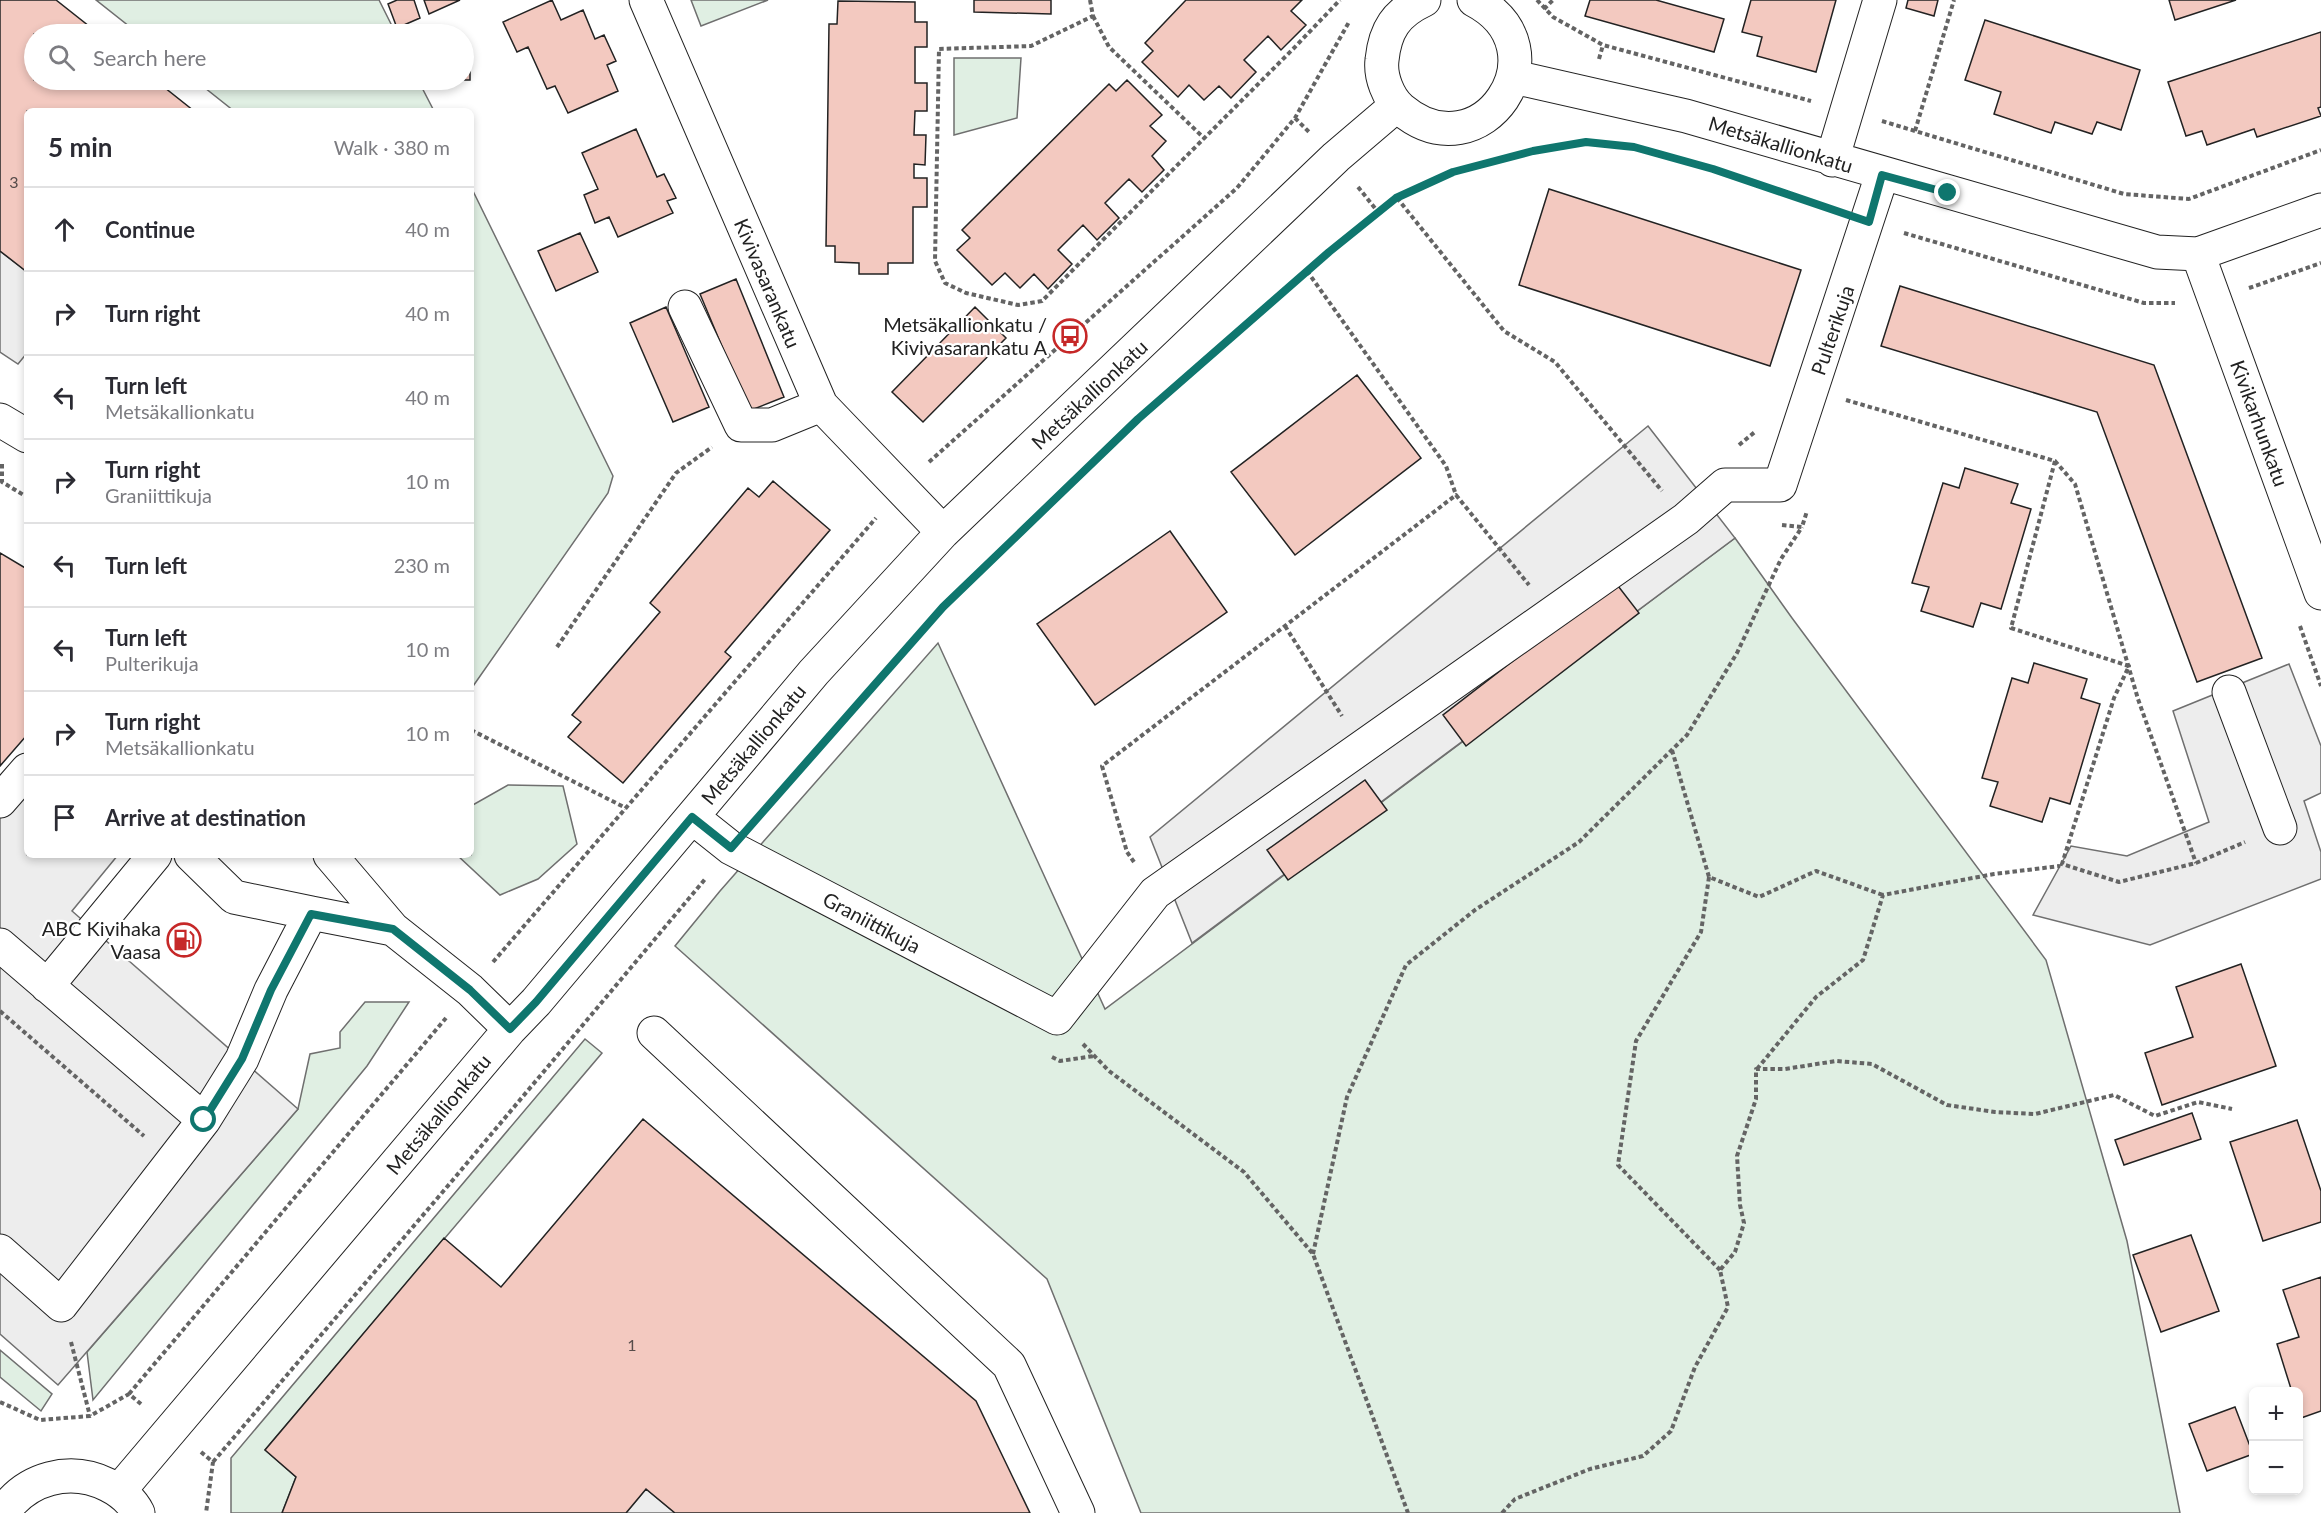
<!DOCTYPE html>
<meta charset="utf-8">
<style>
body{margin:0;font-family:Lato,sans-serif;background:#f2f2f3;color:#2b2b33}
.controls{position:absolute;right:18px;bottom:18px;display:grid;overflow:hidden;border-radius:9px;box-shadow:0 3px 9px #0003}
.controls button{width:54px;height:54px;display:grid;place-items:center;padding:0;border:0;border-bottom:2px solid #e1e1e2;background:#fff;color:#2b2b33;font:30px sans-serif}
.stop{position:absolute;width:18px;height:18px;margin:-14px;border:4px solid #0f766e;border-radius:50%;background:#fff}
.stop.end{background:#0f766e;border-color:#fff;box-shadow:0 2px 6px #0008}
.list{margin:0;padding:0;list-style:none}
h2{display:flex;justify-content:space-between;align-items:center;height:78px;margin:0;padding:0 24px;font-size:26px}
h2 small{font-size:20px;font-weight:400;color:#7c7c81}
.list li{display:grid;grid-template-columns:39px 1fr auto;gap:18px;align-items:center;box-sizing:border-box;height:84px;padding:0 24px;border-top:2px solid #e1e1e2}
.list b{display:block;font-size:22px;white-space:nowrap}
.list p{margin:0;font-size:20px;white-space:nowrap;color:#7c7c81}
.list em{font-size:20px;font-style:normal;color:#7c7c81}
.icon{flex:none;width:33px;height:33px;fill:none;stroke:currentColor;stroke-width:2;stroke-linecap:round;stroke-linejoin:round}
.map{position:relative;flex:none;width:2321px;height:1513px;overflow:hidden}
.search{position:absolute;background:#fff;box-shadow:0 3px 9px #0003;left:24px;top:24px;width:450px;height:66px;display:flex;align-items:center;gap:15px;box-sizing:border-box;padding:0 21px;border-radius:33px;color:#7c7c81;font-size:22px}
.panel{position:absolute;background:#fff;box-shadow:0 3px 9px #0003;left:24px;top:108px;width:450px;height:750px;border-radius:9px}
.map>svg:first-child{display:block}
.green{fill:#e0efe3;stroke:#6f6f6f;stroke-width:1.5}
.parking{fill:#ededed;stroke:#6f6f6f;stroke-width:1.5}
.building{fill:#f3c9c0;stroke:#222;stroke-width:1.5}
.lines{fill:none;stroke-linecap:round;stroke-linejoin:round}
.minor-casing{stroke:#222;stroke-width:35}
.major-casing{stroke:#222;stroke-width:35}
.path{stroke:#646464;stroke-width:4;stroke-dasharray:4.5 3;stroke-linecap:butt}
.minor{stroke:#fff;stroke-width:33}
.major{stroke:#fff;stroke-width:33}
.route{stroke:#0f766e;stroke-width:8}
.labels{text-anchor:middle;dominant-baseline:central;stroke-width:4.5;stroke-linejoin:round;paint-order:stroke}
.number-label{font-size:16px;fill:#564c4a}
.street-label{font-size:20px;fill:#222;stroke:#fff}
.poi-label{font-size:20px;fill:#222;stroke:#fff;text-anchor:end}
</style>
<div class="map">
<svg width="2321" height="1513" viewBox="0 0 2321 1513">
<rect width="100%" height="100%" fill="#fff"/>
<path class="green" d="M96,0h283l17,34h-257z
M691,0h77l-67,26z
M954,58h67l-4,60 -63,17z
M195,80h223l16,31h-200z
M471,187l142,289 -5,17 -137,196z
M1735,538l57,80 254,342 81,281 53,272h-1039l-94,-234 -372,-333 45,-55 218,-248 167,366z
M508,785l55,1 14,58 -39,35 -38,16 -43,-40h14v-49z
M365,1002h44l-42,64 -274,334 -6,-48 211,-243 12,-55 30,-6v-16z
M585,1039l17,14 -337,397 31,27 -14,36h-51v-55z
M0,1350l52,44 -11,17 -41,-34z"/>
<path class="parking" d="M0,251l27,21v81l-9,11 -18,-12z
M1648,426l87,112 -543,405 -42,-106z
M2289,664l32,82v47l-17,8 17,51v27l-171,66 -117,-30 38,-69 56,10 82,-34 -36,-111z
M27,777v78h91l-46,56 226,198 -240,276 -58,-51v-528z
M646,1489l29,24h-49z"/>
<path class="building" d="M0,0h56l43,34h-65v46h121l39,31h-167v161l-27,-21z
M397,0h17l6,18 -23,10 -9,-24z
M424,0h36l-31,14z
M552,0l9,20 22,-10 12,29 9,-4 12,26 -9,4 11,26 -50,22 -13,-27 -8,3 -19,-42 -11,5 -14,-30z
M974,0h77v14l-77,-2z
M1186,0h116l-11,11 15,14 -25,25 -13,-14 -24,24 12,12 -25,26 -12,-12 -15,14 -15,-15 -11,12 -36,-35 11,-11 -8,-8z
M1590,0h66l68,19 -10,33 -129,-36z
M1751,0h85l-20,72 -59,-16 5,-19 -20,-5z
M1908,0h30l-4,16 -28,-8z
M2169,0h67l-61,20z
M838,1l77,1v20h12v25h-12v36h12v28h-12l-1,24h12l-1,30 -11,-1v14h13v29h-14v56h-25v11h-29v-11l-24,-1v-16h-9l3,-222h8z
M1985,20l155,50 -19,60 -24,-8 -5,12 -37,-12 -4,11 -57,-19 7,-22 -36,-12z
M2321,32v75l-3,1 3,8 -64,21 -3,-8 -47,16 -5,-14 -16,5 -18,-54z
M464,61h6v19h-20h14z
M1127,80l35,35 -12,11 16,15 -14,15 12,14 -22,22 -13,-13 -24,24 14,15 -22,22 -14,-15 -25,25 14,14 -24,25 -14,-15 -14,14 -15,-15 -13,12 -35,-35 13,-12 -8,-8 147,-146 7,7z
M636,129l21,48 7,-3 12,24 -9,3 6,12 -55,24 -9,-20 -14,6 -11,-28 14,-6 -16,-36z
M1549,189l252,81 -31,96 -251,-81z
M580,233l18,39 -42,19 -18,-40z
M736,279l48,118 -35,14 -49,-117z
M1900,286l254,79 108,293 -65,24 -100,-270 -216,-66z
M666,307l43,100 -36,15 -43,-99z
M975,307l31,31 -83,84 -31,-30z
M1357,375l64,83 -126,97 -64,-83z
M1965,468l53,16 -7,19 20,6 -30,100 -20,-6 -8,24 -52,-16 8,-24 -17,-4 31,-100 16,5z
M773,481l57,49 -105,122 6,5 -108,126 -55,-46 13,-15 -9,-7 88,-103 -10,-9 98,-115 11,9z
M1170,531l57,81 -132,93 -58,-81z
M0,553l27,16v166l-27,31z
M1615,582l24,31 -173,133 -23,-31z
M2034,663l53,16 -6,19 19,6 -30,100 -20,-6 -8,24 -52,-16 8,-24 -16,-4 30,-100 16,5z
M1365,780l22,30 -99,70 -21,-30z
M2241,964l35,102 -114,39 -17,-52 48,-16 -17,-50z
M2192,1113l9,26 -77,26 -9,-25z
M643,1119l333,282 54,112h-355l-29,-24 -20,24h-344l14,-36 -31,-27 179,-212 57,49z
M2297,1120l24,71v31l-58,19 -33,-99z
M2191,1235l28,76 -58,21 -28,-77z
M2321,1277v134l-20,7 -3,-8v-18h-6l-15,-48 22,-7 -16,-47z
M2235,1407l18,47 -46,17 -18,-47z"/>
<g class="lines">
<g class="minor-casing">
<path id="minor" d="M646,0l175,405 122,127
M1424,0c-28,13 -39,30 -42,60 -2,16 6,38 19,49 80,68 167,-60 73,-109
M1514,77l172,39 471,136 41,2 123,-44
M1832,160l48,-160
M2198,254l123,339
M685,307l56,118h31l49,-20
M0,420l27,16
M2229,692l51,136
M0,801l27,-31
M692,817l39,31 326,170 98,-125 531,-374 39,-34h55l102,-310
M191,855l43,42 77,16
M330,855l63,74
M0,945l204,175 38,-61 29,-69 40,-77 82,16 77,61 40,39
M47,986l108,-131
M654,1033l355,332 69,148
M0,1251l61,54 143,-185
M119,1491l391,-462 26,-27 278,-330 129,-140 393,-375 61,-52"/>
</g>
<g class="major-casing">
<path id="major" d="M3,1513c23,-35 67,-47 105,-28 12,6 24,16 30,28"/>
</g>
<path class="path" d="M1090,0l3,16 -62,30 -92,3 -4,212 10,22 21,10 52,12 24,-4 251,-252 47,-49
M1537,0l16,17 50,28 208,56
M1544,9l9,-9
M1093,16l16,31 96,92
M1599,59l4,-14
M1295,118l14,14
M1882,121l242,73 65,5 132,-49
M1915,131l39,-131
M1358,187l20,25
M1397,198l107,133 51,31 107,129
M1904,233l240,70h31
M1307,271l139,195 10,29
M2249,288l72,-25
M1846,400l209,61 20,23 63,215 58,164
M1739,445l17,-14
M2055,461l-44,167 118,38 -15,32 -52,166 57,18 77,-19 49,-21
M929,462l308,-274 58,-70 54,-96
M2,464v18l25,15
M1782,525l20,2 5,-16
M1285,626l57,90
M2300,626l21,60
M557,647l119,-174 36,-26
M471,730l155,78
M1672,750l37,127 50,20 57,-26 67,24
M758,818l185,-211 196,-188 190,-167 68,-54 56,-26 79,-21 53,-9 49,5 79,22 118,40
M1134,862l-7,-10 -25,-86 354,-271 73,90
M1709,877l-8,55 -65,109 -18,124 102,105
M493,962l383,-444
M0,1011l144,125
M1083,1044l26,27 135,101 69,82 95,259
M1052,1057l8,4 34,-5
M1757,1069l59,-72 47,-37 20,-65 111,-21 66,-8
M1313,1254l34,-157 59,-132 69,-55 104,-68 108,-107 50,-82 44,-94 21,-32
M71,1342l19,74
M129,1394l317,-376
M0,1402l40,18 50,-4 39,-22 12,10
M201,1452l12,10 -7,51
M213,1462l239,-281 254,-303
M1502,1513l13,-14 75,-30 53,-13 28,-25 24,-64 33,-60 -8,-37 15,-18 9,-29 -4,-18 -3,-49 19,-57v-30h29l51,-8 36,3 75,41 48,7 40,2 79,-19 41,21 43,-14 34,7"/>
<use href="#minor" class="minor"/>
<use href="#major" class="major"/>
</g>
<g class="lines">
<path class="route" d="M204,1120l38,-61 29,-69 40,-76 82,15 77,61 40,39 26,-27 156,-185 39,31 212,-241 195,-188 191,-167 67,-54 57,-26 80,-21 53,-9 48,5 79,22 156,53 13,-47 66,18"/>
</g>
<defs>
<g id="bus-ring" transform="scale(1.725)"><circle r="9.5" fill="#fff" stroke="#c62828" stroke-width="1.5"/><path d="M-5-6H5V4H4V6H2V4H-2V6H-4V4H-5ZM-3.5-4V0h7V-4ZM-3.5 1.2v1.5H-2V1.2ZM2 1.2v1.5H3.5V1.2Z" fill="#c62828"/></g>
<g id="fuel-ring" transform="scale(1.725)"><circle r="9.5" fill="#fff" stroke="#c62828" stroke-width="1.5"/><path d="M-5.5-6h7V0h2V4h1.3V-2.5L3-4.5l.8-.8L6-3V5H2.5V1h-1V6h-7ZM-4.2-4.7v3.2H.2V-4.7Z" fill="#c62828"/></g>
</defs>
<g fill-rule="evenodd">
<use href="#bus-ring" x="1070" y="336"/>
<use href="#fuel-ring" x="184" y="940"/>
</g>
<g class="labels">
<g class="number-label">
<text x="14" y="181">3</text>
<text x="632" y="1344">1</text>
</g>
<g class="street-label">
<text transform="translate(1781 144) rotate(17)">Metsäkallionkatu</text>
<text transform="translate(768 283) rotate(67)">Kivivasarankatu</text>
<text transform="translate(1832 330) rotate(-71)">Pulterikuja</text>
<text transform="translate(1089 394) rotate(-43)">Metsäkallionkatu</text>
<text transform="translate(2260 423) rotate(70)">Kivikarhunkatu</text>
<text transform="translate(753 744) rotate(-50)">Metsäkallionkatu</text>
<text transform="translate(872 922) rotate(28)">Graniittikuja</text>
<text transform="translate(438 1114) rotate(-50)">Metsäkallionkatu</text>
</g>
<g class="poi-label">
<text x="1047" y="324">Metsäkallionkatu /<tspan x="1047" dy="23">Kivivasarankatu A</tspan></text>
<text x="161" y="928">ABC Kivihaka<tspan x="161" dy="23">Vaasa</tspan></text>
</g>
</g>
</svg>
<div class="controls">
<button>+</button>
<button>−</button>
</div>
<div class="stop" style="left:204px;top:1120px"></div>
<div class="stop end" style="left:1948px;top:193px"></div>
<div class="search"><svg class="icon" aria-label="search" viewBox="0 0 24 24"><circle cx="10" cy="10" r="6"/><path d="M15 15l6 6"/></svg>Search here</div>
<section class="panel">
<h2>5 min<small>Walk · 380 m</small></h2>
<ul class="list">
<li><svg class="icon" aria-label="ahead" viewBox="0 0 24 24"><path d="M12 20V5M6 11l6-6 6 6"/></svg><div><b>Continue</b></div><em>40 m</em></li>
<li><svg class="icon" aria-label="right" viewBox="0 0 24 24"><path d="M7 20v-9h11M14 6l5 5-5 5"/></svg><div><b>Turn right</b></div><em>40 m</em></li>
<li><svg class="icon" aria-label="left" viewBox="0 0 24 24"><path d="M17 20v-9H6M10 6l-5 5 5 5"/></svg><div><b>Turn left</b><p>Metsäkallionkatu</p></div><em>40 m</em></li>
<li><svg class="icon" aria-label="right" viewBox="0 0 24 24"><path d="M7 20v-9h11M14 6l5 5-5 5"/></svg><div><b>Turn right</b><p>Graniittikuja</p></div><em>10 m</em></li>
<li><svg class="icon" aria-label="left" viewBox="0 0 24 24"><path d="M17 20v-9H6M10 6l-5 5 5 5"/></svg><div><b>Turn left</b></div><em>230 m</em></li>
<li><svg class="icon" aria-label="left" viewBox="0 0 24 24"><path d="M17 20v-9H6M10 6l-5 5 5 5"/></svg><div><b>Turn left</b><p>Pulterikuja</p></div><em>10 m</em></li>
<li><svg class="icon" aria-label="right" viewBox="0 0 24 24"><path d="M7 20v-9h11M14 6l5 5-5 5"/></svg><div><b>Turn right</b><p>Metsäkallionkatu</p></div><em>10 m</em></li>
<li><svg class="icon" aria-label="arrive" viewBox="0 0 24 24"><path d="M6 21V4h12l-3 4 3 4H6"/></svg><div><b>Arrive at destination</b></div></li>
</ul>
</section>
</div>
